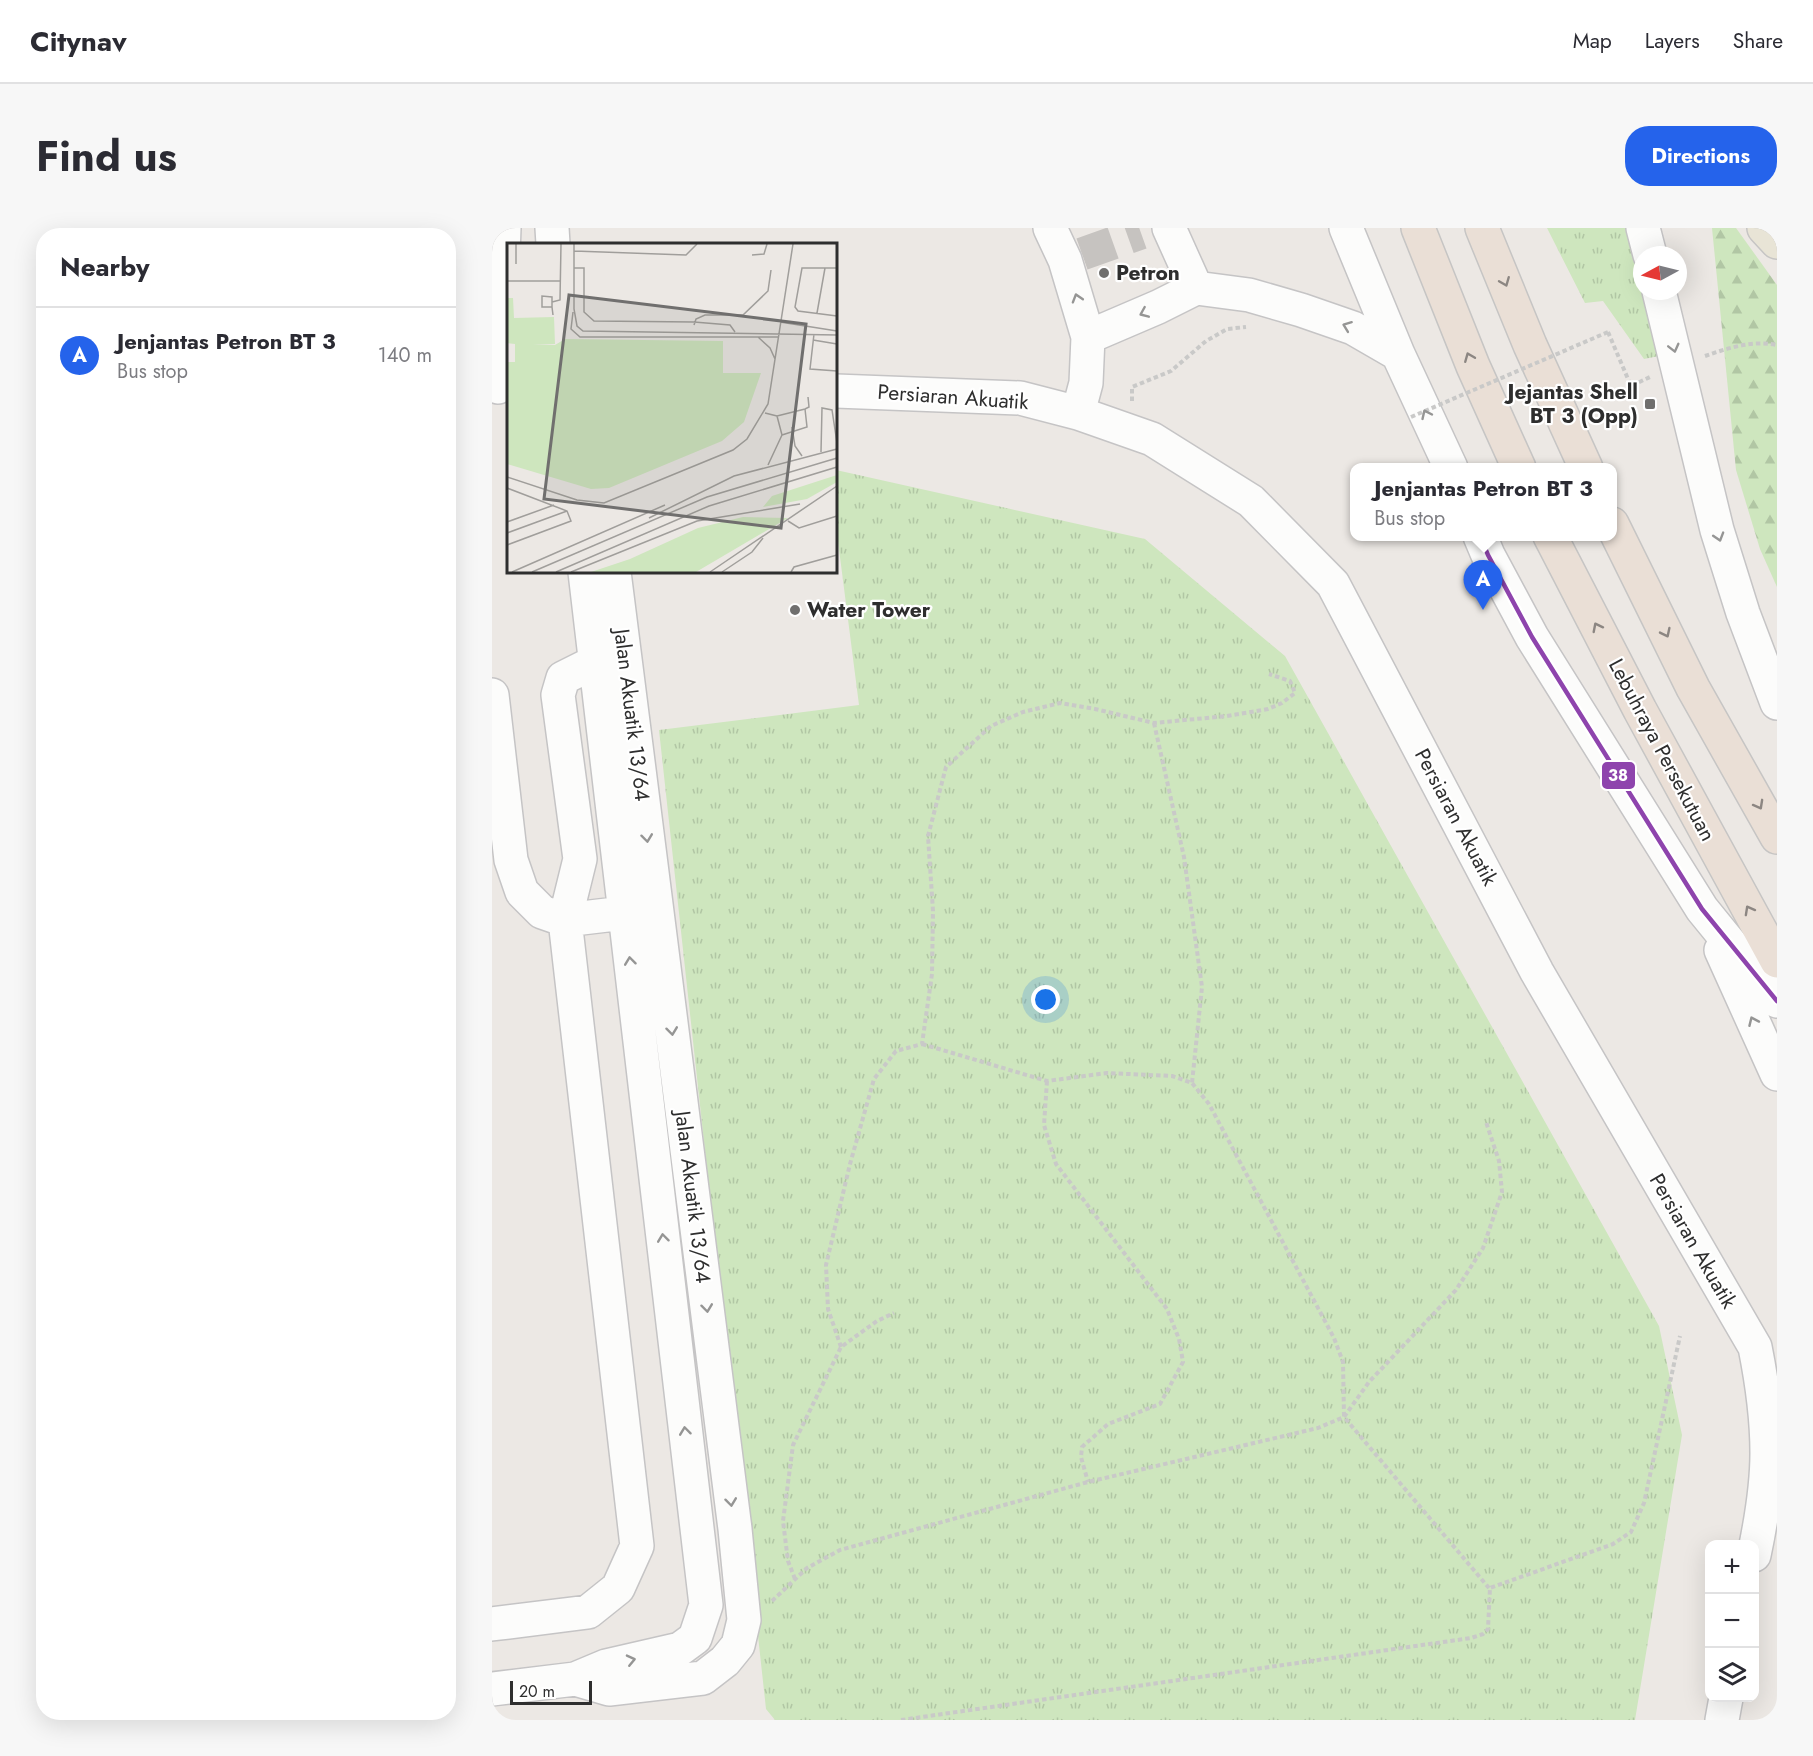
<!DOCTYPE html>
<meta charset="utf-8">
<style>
body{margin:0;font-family:Jost,sans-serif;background:#f7f7f7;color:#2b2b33}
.controls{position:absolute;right:18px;bottom:18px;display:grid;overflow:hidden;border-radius:12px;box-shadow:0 6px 24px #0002}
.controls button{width:54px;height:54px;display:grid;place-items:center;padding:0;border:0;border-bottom:2px solid #e1e1e2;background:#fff;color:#2b2b33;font:30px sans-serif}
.compass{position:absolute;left:1141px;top:18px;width:54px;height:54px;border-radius:50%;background:#fff;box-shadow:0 6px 24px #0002;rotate:263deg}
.scale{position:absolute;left:18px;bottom:15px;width:82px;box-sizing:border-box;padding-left:6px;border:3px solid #2e2e2e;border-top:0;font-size:16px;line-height:21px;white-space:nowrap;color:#2e2e2e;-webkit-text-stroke:4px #fff;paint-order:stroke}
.you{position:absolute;left:554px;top:772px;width:21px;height:21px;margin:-15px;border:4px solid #fff;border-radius:50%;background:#1a73e8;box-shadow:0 0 0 9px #1a73e833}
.badge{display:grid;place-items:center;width:39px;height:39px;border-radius:50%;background:#2563eb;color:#fff;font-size:20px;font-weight:700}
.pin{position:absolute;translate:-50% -50px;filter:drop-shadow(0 2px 3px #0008)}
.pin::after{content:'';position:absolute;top:32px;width:21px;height:18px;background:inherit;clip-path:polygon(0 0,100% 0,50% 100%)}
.popup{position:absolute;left:858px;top:235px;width:267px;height:78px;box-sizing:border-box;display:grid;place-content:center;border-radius:12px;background:#fff;filter:drop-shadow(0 2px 4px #0005);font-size:20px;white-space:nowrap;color:#7c7c81}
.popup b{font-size:22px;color:#2b2b33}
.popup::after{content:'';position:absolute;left:50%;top:100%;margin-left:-12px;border:12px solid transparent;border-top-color:#fff}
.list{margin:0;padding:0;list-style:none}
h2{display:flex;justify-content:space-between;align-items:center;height:78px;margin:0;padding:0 24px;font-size:26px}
h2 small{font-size:20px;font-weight:400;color:#7c7c81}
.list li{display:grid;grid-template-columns:39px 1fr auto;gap:18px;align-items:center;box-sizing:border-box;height:96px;padding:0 24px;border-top:2px solid #e1e1e2}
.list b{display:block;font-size:22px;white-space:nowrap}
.list p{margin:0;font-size:20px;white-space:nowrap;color:#7c7c81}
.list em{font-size:20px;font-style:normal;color:#7c7c81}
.icon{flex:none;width:33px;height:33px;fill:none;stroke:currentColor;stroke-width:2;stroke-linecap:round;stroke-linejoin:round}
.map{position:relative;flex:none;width:1285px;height:1492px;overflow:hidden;border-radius:24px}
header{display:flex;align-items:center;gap:36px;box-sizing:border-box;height:84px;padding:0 30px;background:#fff;border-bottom:2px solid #e1e1e2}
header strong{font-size:28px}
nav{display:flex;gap:33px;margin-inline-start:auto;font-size:21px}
.intro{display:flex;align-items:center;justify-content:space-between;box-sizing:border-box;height:144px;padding:0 36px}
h1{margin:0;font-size:42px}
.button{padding:15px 27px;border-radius:24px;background:#2563eb;color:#fff;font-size:21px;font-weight:700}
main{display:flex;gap:36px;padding:0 36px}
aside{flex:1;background:#fff;border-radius:24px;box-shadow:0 6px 24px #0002}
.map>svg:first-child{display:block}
.grass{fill:url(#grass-tufts)}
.forest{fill:url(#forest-firs)}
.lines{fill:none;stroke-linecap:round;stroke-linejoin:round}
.minor-tunnel{stroke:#c6c3c0;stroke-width:33;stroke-dasharray:33 16;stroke-linecap:butt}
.minor-casing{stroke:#c5c4c5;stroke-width:36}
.major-casing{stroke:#c6c5c4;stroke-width:36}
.highway-casing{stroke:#c6c5c4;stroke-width:36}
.path{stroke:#c9c9c8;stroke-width:4;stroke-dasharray:4.5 3;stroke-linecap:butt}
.minor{stroke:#fcfcfb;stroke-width:33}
.major{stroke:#e8e4d6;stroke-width:33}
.highway{stroke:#eadfd6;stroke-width:33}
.path-bridge{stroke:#c9c9c8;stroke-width:4;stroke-dasharray:4.5 3;stroke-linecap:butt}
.bus-1-casing{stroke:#fff;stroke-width:9}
.bus-1{stroke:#8e44ad;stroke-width:4.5}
.oneway{stroke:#8c8682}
.oneway2{stroke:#959594}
.poi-dot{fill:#706f6e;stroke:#fff;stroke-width:2}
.labels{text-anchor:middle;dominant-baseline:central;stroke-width:4.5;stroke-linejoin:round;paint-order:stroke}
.poi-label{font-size:21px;font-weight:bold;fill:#2e2e2e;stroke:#fff;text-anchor:start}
.street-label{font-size:21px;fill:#2e2e2e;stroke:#fff}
.inset-road{fill:none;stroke:#a09e9b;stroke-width:1.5}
.view{fill:#706f6e;fill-opacity:0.15;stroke:#706f6e;stroke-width:3}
.inset-edge{fill:none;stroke:#2e2e2e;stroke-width:3}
.line-badge{stroke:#fff;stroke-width:2}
.badge-label{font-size:16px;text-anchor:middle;font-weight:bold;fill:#fff}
</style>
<header>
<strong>Citynav</strong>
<nav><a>Map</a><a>Layers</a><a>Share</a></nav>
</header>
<div class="intro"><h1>Find us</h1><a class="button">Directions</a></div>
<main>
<aside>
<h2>Nearby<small></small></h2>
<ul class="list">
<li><span class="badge">A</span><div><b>Jenjantas Petron BT 3</b><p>Bus stop</p></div><em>140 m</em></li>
</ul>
</aside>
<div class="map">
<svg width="1285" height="1492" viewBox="0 0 1285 1492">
<defs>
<pattern id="grass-tufts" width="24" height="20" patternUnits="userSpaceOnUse" patternTransform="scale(1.5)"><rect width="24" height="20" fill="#cee6be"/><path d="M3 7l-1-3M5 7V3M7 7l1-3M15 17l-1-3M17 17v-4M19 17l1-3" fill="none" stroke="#b1c6a4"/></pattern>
<pattern id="forest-firs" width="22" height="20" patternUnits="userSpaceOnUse" patternTransform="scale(1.5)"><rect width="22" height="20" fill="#cee6be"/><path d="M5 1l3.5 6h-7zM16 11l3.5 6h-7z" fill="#b1c6a4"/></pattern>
</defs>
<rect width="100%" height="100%" fill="#ece8e4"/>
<path class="grass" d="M1055,0h81l14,42v21h6l16,64 -20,4 -41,-58 -18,2z
M344,242l309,69 140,117 374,670 23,109 -47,285h-860l-9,-11 -107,-979 200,-25 -23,-179z"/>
<path class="forest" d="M1220,0h24l41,57v302l-17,-38 -24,-79z"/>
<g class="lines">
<path class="minor-tunnel" d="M590,26l59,-21"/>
<g class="minor-casing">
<path id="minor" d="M60,0l1,16
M558,0l15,32 23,77 -2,46 -8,30
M677,0l27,60
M854,0l52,126 53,114
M1151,0l7,27
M1167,63l58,239 26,83 34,90
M596,109l70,-30 38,-19 53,7 52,15 52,18 45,26
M6,159l6,-159
M344,163l184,7 58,15 74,26 99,62 82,83 204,388 218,375c7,35 12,71 12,106 0,35 -6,69 -13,102
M988,308l8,19 44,82 170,272 75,92
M0,467l19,165 11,32 20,20 23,8 59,-7
M1229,722l56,124
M0,1396l96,-12 30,-24 19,-42 -72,-626 15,-61 -22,-164 5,-17 32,-16
M83,1451l34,10 94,-11 22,-17 13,-16 6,-25 -9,-91 -121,-957
M0,1461l83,-10 31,-13 74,-17 15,-11 11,-33 -121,-1033
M1230,1492l4,-22"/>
</g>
<g class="major-casing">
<path id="major" d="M1272,0l13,14"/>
</g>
<g class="highway-casing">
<path id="highway" d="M926,0l55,138 46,102
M990,0l48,117 56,123
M1120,296l81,164 84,149
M1058,308l90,174 137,251"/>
</g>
<path class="path" d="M1116,104l23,54 19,-9
M1213,128c23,-8 48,-16 72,-11
M640,173v-14l39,-16 35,-30 21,-12 19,-2
M662,495l30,134 18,130 -10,96
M430,816l125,37 60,-8 65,3 20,7 17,21 125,234 9,24 1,55 145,171
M555,853l-3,44 12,39 111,145 12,30 4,23 -23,42 -52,20 -26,23 -1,10 7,25
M349,1119l-13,-38 -2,-44 24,-101 24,-85 22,-28 26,-7 10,-70 1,-63 -5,-75 18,-69 45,-41 32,-14 37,-9 35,6 59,14 73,-7 41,-7 14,-6 13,-10 -5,-12 -21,-7
M303,1351l-7,-18 -5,-40 10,-76 48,-98 36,-26 17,-8
M280,1373l35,-33 33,-18 248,-68 230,-54 26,-11 25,-35 87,-92 27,-42 19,-56 -3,-31 -13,-39
M409,1492l570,-82 12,-4 5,-5 2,-41 123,-44 18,-12 13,-29 36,-167"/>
<use href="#minor" class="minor"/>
<use href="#major" class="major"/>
<use href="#highway" class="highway"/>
<path class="path-bridge" d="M919,189l197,-85"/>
<g class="bus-1-casing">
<path id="bus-1" d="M988,308l8,19 44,82 170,272 75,92"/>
</g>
<use href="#bus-1" class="bus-1"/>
</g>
<defs><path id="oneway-chevron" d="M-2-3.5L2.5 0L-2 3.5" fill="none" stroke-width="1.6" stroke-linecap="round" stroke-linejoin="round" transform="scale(1.5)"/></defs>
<g class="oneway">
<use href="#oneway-chevron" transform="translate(1013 54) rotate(68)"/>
<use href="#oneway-chevron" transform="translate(977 129) rotate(-112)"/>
<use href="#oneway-chevron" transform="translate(1105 399) rotate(-117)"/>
<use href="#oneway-chevron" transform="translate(1174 405) rotate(64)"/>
<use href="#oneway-chevron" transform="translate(1267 577) rotate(61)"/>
<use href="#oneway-chevron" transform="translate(1257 682) rotate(-119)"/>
</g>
<g class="oneway2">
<use href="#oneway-chevron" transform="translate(585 70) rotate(-107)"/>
<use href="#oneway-chevron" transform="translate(652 85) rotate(157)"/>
<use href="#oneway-chevron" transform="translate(855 98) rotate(-159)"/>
<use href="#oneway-chevron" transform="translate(1182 120) rotate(76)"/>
<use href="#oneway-chevron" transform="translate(934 186) rotate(-115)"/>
<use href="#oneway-chevron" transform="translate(1227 309) rotate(73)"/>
<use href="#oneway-chevron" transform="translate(155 610) rotate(83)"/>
<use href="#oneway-chevron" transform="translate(138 733) rotate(-97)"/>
<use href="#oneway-chevron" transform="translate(1261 793) rotate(-114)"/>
<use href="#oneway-chevron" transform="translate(180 803) rotate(83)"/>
<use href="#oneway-chevron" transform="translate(171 1010) rotate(-97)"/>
<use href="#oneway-chevron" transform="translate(215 1080) rotate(83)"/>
<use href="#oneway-chevron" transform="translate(193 1203) rotate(-97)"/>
<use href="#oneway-chevron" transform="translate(239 1274) rotate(83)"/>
<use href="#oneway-chevron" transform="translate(139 1432) rotate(-13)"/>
</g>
<g class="poi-dot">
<circle cx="612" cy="45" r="6"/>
<rect x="1152" y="170" width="12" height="12" rx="3"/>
<circle cx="303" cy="382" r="6"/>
</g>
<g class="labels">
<g class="poi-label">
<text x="624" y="45">Petron</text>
<text x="1146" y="164" text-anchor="end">Jejantas Shell<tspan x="1146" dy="24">BT 3 (Opp)</tspan></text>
<text x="315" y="382">Water Tower</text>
</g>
<g class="street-label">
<text transform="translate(461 169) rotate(4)">Persiaran Akuatik</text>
<text transform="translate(140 487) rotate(83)">Jalan Akuatik 13/64</text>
<text transform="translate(1170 522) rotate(62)">Lebuhraya Persekutuan</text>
<text transform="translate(964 589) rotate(62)">Persiaran Akuatik</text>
<text transform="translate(201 969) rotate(83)">Jalan Akuatik 13/64</text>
<text transform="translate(1201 1013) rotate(60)">Persiaran Akuatik</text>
</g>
</g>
<g transform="translate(15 15)">
<rect width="330" height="330" fill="#ece8e4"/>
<path d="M0,55h6l1,20 40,-1 1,27 -22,1h22l10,-6 158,2v32h38l-17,49 -22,19 -113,47 -18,1 -84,-25v-102h8v-18l-8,-1zM330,232v7l-30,17 -44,8 9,-11z" fill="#cee6be"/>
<path d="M236,274l45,1 -92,54h-105l39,-13 68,-31z" fill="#cee6be"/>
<path class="inset-road" d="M67,1v65l3,17 6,5 254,4M67,8l112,4 11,-11M245,12l12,-1 3,-10M9,21v-20M67,25h10v44l10,9 100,1 36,3 5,7M330,25h-35l-7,39 3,4 39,5M0,38h53M45,59l8,-2 1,-56M45,64h-10v-11l10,1v10l1,8M66,69l-2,17 9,8h198M310,70l8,-45M273,79l57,9M187,82l2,-6 9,-4h38l25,-24 3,-21M307,91l-4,35 27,2M251,94l12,11 5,11M306,97l24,4M258,170l12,3 28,-7 4,-2 -1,-10M285,184l3,19 7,10M275,192l25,-8 -2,-18M314,209l1,-44 10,2 5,33M261,222l14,-30 -5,-19M0,234l70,23 27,3 129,-53 14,-11 21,-35 25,-160M0,245l60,23 4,10 -64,24M142,275l85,-42 103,-27M281,278l11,7 38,-12M0,279l47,-17M0,290l60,-22M5,329l153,-67M25,329l175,-75 130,-39M49,329l153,-66 128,-39M64,329l126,-51 103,-17M203,329l127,-86M215,329l30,-20 11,-14M284,329l3,-5 43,-12"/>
<path class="view" d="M62,52l237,29 -25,204 -237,-29z"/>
<rect width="330" height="330" class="inset-edge"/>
</g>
<rect class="line-badge" x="1109" y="533" width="35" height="29" rx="6" fill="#8e44ad"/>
<g class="badge-label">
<text x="1126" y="553">38</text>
</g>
</svg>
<div class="controls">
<button>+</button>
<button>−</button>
<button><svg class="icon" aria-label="layers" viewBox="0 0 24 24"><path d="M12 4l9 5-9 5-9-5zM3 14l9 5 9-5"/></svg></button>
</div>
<svg class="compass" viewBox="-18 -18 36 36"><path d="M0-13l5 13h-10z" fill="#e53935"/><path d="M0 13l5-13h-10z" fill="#7c7c81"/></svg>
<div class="scale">20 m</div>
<div class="you"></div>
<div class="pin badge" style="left:991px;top:382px">A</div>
<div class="popup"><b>Jenjantas Petron BT 3</b>Bus stop</div>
</div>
</main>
